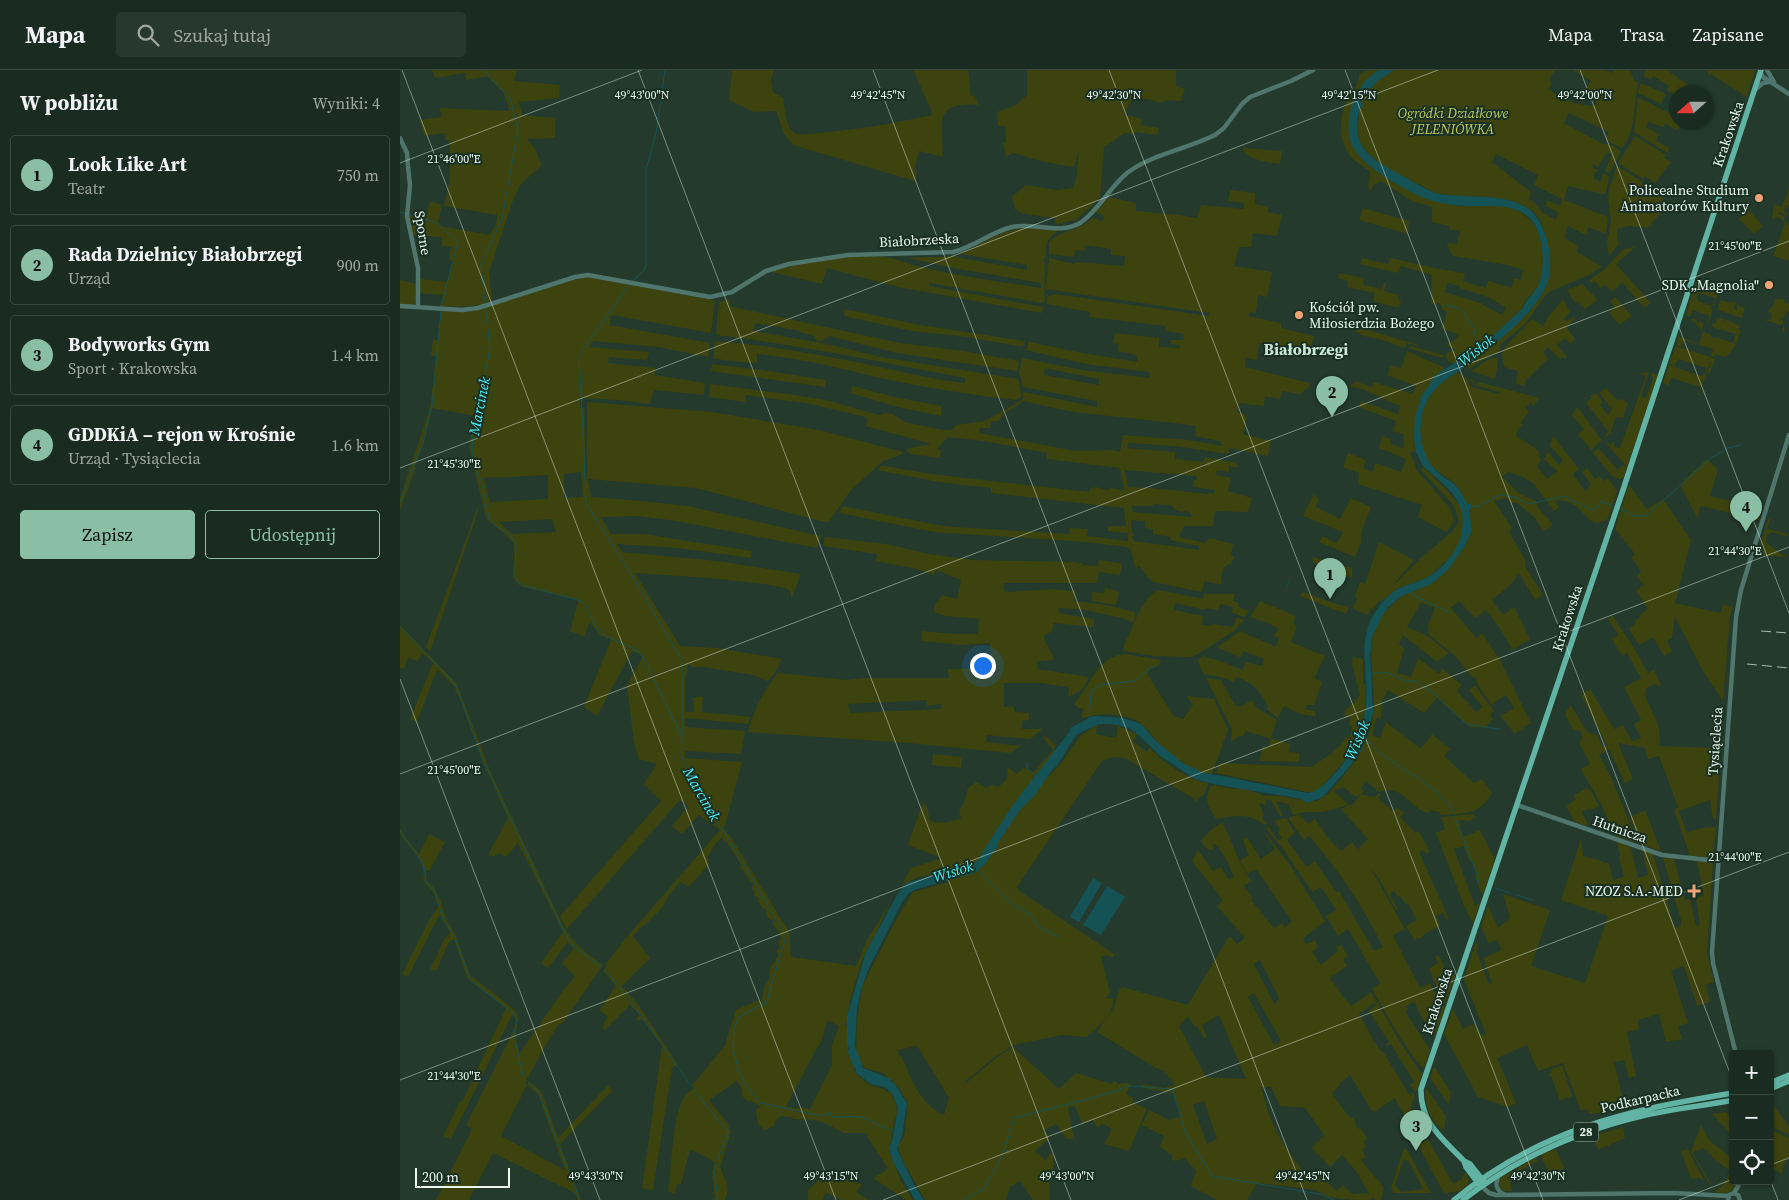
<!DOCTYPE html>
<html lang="pl">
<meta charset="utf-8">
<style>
body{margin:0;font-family:"Source Serif 4",serif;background:#27382e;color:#f1f3f6}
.controls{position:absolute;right:15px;bottom:15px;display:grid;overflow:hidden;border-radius:5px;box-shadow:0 1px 4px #0004}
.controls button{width:45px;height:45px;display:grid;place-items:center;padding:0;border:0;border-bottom:1px solid #38483f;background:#1a2c21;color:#f1f3f6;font:25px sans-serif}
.compass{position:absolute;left:1269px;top:15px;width:45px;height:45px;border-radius:50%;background:#1a2c21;box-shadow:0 1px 4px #0004;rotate:249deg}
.scale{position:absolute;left:15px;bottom:12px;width:95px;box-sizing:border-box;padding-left:5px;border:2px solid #e9f7ee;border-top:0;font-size:14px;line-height:18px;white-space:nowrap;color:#e9f7ee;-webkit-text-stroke:4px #193023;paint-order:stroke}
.you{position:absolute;left:582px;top:595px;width:18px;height:18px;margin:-12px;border:4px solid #fff;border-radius:50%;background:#1a73e8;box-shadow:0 0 0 8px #1a73e833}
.badge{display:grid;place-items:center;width:32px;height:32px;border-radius:50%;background:#8abfa5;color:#111;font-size:16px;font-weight:700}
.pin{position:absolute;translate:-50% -41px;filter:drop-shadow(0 1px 2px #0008)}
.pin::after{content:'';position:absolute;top:26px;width:18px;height:15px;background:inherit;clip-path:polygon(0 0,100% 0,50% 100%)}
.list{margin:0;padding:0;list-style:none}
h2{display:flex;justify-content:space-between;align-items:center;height:65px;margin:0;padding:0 20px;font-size:21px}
h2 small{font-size:16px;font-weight:400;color:#9fa7a5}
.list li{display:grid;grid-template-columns:32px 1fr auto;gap:15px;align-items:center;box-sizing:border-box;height:80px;margin:0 10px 10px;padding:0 10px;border:1px solid #38483f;border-radius:5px}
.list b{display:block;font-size:19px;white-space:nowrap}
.list p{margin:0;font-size:16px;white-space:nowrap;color:#9fa7a5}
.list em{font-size:16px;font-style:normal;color:#9fa7a5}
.actions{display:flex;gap:10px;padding:15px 20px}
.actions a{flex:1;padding:11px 0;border:1px solid #8abfa5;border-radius:5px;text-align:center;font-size:18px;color:#8abfa5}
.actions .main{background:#8abfa5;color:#111}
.icon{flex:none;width:28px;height:28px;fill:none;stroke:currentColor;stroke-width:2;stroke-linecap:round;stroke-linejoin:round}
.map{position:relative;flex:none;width:1389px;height:1130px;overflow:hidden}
header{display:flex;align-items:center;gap:30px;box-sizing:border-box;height:70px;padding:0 25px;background:#1a2c21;border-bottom:1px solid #38483f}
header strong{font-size:24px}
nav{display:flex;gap:28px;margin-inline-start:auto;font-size:18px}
.search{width:350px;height:45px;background:#27382e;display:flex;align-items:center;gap:12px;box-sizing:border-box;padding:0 18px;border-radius:5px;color:#9fa7a5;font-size:19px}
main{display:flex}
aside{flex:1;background:#1a2c21}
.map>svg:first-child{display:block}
.green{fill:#3d430f;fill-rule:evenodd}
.water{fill:#155256}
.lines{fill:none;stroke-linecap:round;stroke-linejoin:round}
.stream{stroke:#155256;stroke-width:1}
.minor{stroke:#4f756d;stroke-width:4.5}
.major{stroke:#61b4a4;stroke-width:5.5}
.rail{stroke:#aabbb0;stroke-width:1;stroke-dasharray:10 5;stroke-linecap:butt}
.ticks{fill:none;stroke:#e9f7ee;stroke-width:1;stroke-opacity:0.45}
.poi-dot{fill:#efa376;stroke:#193023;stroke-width:2}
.labels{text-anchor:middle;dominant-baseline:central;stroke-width:4;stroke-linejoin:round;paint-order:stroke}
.shield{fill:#193023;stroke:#abbbb1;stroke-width:1}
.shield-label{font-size:12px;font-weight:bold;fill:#e9f7ee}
.park-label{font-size:14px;font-style:italic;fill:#bcc961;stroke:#193023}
.street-label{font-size:14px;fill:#e9f7ee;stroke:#193023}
.poi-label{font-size:14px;fill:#e9f7ee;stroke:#193023;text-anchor:end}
.water-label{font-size:15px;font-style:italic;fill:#4cedf7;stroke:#193023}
.quarter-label{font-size:16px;font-weight:bold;fill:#cce8d7;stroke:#193023}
.ticks-label{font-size:12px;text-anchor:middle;fill:#e9f7ee;stroke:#193023;stroke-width:4;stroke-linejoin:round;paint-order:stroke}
</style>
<header>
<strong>Mapa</strong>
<div class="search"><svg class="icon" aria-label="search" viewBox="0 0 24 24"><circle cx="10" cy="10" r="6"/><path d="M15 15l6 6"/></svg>Szukaj tutaj</div>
<nav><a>Mapa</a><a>Trasa</a><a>Zapisane</a></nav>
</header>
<main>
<aside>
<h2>W pobliżu<small>Wyniki: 4</small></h2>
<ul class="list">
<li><span class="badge">1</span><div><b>Look Like Art</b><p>Teatr</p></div><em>750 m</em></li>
<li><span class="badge">2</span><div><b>Rada Dzielnicy Białobrzegi</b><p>Urząd</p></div><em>900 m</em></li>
<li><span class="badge">3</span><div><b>Bodyworks Gym</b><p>Sport · Krakowska</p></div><em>1.4 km</em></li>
<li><span class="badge">4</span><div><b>GDDKiA – rejon w Krośnie</b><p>Urząd · Tysiąclecia</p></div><em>1.6 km</em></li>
</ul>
<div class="actions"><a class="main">Zapisz</a><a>Udostępnij</a></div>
</aside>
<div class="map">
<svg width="1389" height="1130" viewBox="0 0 1389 1130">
<rect width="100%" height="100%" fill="#233a2c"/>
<path class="green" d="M32,0h85l-3,11 46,4 -1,13 -40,4 3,13 33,3v20l-28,1 8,10 7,16 -22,20 -8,18 -23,69 3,31c-18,4 -34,4 -52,3l3,-11 -24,-2 1,-14 27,3 6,-21 -4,-1 2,-13 -9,-1v-9l-30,-2 -4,-21 18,4 4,-17 12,4 -4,17 3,4 48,9c6,-7 8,-11 8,-20l-53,-9 6,-26v-39l-5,-1v-7l-21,3 -4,-16 21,-3 -1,-9 69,3v-3l-6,-16 -16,-16 -21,4 -1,-7 -30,5z
M332,0h42l-3,10 2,12 10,6c2,9 2,30 12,35 6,3 16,0 23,0 38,-3 76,-10 114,-18l-1,-5 -18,-40h55l3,26 3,-1 4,6v3l2,1c-47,-4 -38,17 -37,52l-24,-6 -5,20 3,1 -2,9 -122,-36 -9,-11 -8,-23 -22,1 -25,-12z
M627,0h149v16l9,3 -4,12 -15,-1 -3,3c-17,-3 -34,-13 -37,12l16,4 -1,6 18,3 -2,7 -21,-3 -2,2 -9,-1 -21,14 -4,51 -24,22 -20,4 -1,-6 -31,-4 -9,-5 -3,-12 14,-12 30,5 17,-2 4,-13 2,-26 -5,18 -29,-5 -32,-9 -7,4 -3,-14 3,-1 -1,-16h-7l-1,-11 2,-4 17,-6 11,-10z
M969,0h10l-8,6 -20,35 12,49c33,24 58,41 99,46 19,2 39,-4 56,5 14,7 20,17 23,32 3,13 3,33 -4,45 -3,4 -7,7 -10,11 -3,3 -3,7 -6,10 -19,21 -44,40 -68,55l-5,-3 -2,-4 -3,-1 -1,2 -34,-10 3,-2 36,10 -1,-3 10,-3 -8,-4 1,-5h5l5,-6 -17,-7 5,-16 -4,-2 -3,-7 -9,1 1,-29 -31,-9 -3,7 -38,-9 2,-6 26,6 2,-6c25,5 49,12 75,15l-2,8 23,7 2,-7 24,7 2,-10 7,2 2,-10 -15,-5 -55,-9 -5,-9 -1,-4 10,1 3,-13 -11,-2v-3l-17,-4v-15l-20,-6 -31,-20 -7,4 -3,5h-2c-2,-6 2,-12 1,-18 -7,-6 -15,-10 -21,-18 -11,-16 -10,-39 -1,-55 5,-8 12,-16 11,-25zM1047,213l13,3v2l28,9 18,11 -4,7 -22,-12 -35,-11z
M994,0h161l-6,10 3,2 -3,8 24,13 18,3 5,-2v-3l-13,-8 8,-12 -18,-11h32l7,3 2,-3h16l4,10 4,2c-4,21 -2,51 -16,66l-17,-8 4,-8 -40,-19 -5,10 39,21c5,-1 15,3 18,8l-12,21 -4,-2 7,-17 -5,-2 -9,15 -5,-3 -1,3 7,4h-3l-3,7 7,4 3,-9 6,4 -3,16 -3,1 -35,-8 -4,14 44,17 -2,17 -18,-7 -2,8 -18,-9 -4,12 14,8 -2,5 26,16 -13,8 -42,18 -21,30 -25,21 -3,10h-5l-25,15 -4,-2c30,-22 59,-45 80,-77l3,-6c-1,-23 5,-56 -15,-73 -21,-18 -65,-13 -92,-17 -9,-1 -16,-8 -24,-11 -17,-5 -52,-27 -58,-45 -2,-8 0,-15 1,-23 0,-10 3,-19 10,-27h2l6,-7zM1096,84l42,21 -4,10 28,14 -2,7 -13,-6 -1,6 12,6 -2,8 -13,-7 -10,-12 -4,-2 2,-7 -39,-30z
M1246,0h21l23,16 -4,6 -3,-2 -1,2h-6v4l-9,-6 2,-4 -16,-10 -3,3 -7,-3z
M1308,0h47l-8,27 -36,-23 -2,3z
M1241,13l25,11 -5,10 -23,-11z
M1238,27l33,17 5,-6v14l9,1 -8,7 -11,-6 -3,3 -15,-5 -2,5 13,7 -3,7 14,7 -3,5 -33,-21z
M1235,66l31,19 -2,3 7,4 -16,21 -10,-7 -2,3 -25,-16z
M845,78l37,3 -2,13c-15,-2 -27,-3 -38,-14z
M1217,96l25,15v2l27,20 -21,25 -19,-2 -12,3v12l3,2 -11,13 -2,-14 4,-19 -3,-26 2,-12z
M1389,118v17l-3,1 -2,5 3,2 -1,4 -5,-5 -4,1 7,3v4l5,5v36l-16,-5 12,-33 -7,-6 -6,2 2,-15 8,3z
M830,120l25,3v11l13,3v5l14,3 -5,21 -24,-3 -2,14h-12l-5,19 38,6 -5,25 -9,-2 -2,18 -6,-1 -2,4 33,7v5l33,8 -3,11 5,1v9l-57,-14 -2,17 -11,-2 -1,9 65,16 -1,4 -9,7 -17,-3 -3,8 -15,-3 -1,10 -25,-3 -1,9 6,2 3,4 -4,16 28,7 -3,15 -38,-8 -2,6 -53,-8 -47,-3 -1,5 48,4v7l29,3 1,-5 32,6 1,5 -9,-2v6l-12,-2 -1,5 15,3 -3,13 24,7 -4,14 -33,-1 -2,15h-29l-5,11 26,6 5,-5 23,6 -2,11 4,2 -4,6 -7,4 -3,10 1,8 -18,-4 -2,11 -49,-10 -6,-6 -8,-11 -1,3 -3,-1 -4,-17 -4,-3 -40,-5 -153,-10 -95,-19 4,-7 94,19 18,2 114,7 1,-6 18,1 -1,7 41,5v-8l-20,-2v-5h18l-2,-18 -133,-15v-5l-52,-6 -62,-12 6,-5 2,1 46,8 158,18v-3l7,-2 11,3 4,-2 13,2 -4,-22 -73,-9v-6l-64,-12 -35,-4 -11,12 4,1 -1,8 -30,-4 -4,-5 25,-5 -65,-18 1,-7 -1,-2 -60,-14 -60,-8 -1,7 -36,-5 1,-13 85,11 31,5 53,15 6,-2 7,1 13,8 38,8h8l6,-5 28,-4 37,-21 2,-8 73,15v-6l-74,-14 -4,-15 3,-14 60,12 68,8 -1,-6 -63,-8 -60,-14 3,-8 54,11 55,9 -2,-7 -18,-4 1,-7 -6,-1 2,-10 44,5v9l21,1v-3l-9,-1 -1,-4h13l1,-6 -18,-3v-5l-77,-9 1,-5 -43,-8v-10l2,2 6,-2 153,22 2,-3 -164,-24 3,-31 25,6 3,-2 47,4 1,-10 -14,-1v-6l-25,-4 -1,6 -10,-1 -1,7 -25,-3v-12c13,-13 29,-10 43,-24l11,3 1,-5 -9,-4 14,-15 27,6v8l44,4 17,3 4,-13 43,4v-6l-16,-2zM645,298l54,11v6l-55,-10zM624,331c17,4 33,8 50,11 41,5 82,8 122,14l-1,10 25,5 3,5 -34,-6 -66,-5 -3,17 -8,-2 -36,1 -97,-18 1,-5h10l1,-7h7l6,-6 -1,-1zM725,400l71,6 1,4h-3l-1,7 22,3v3l-8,1 -55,-6 -24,-1zM754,434l17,1c5,6 8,8 15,6l5,3v3l-58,-5 -1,-6h20zM731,450l14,1v7l8,1v5l17,3v3l29,6v4l-65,-9 -2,-5h3l-3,-3z
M963,138l46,13 -1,13 -49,-14z
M1349,140l14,16 -9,8 -15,-15z
M629,158l28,2v2c-11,9 -11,9 -11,24l-2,3c2,14 -1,28 1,42l-3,2 -112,-20 -1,3 114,21 -1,6 -144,-26 -71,-19 -5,16 -50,-12 2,-2c31,-7 87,-19 117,-12 9,2 17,6 26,8 41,10 83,16 124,22v-5l-82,-14 -52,-11 47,-2 2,1 71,13v-5l-66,-11 36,-19 15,-5z
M1236,176l-20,18 35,39 -7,5 -22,-26 -10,10 -6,-7 -6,3 -4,-6 -5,1 -2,-3 15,-10 18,-20z
M940,203l24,5 -1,5 1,2 18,4 2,-6h2l-2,8 15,4 -1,4 3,1 -2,8 -26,-7 2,-8 -28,-6 1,-6 -10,-3z
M188,207l125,23 2,1 -4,32 -99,-18 -2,2v8l100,18 -2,14 -50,-10 -65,-6 -3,6 59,5 -2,8 -38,-3 -1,6 47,5v7l50,8 -1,12 -50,-5 -4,14 -32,-4 -38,-2v10h4l2,70h1v-76l125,10 107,18 84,22v2l-20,7 -32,29 -23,33 -132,-35 -108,-9 3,18 50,4 47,5 133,30 -4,12 -141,-27 -37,-5 -38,1 10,17h33l108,17 -1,7 -73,-10 -61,-4 5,8 95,9 84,13 -10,26v-7l-3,-4 -23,-5 -56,-6 -74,-5 45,73 37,2 65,11 -7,14 -8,8 -14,-6 -50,-8h-11l-4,-3 -3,17v31h9l-1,-14 7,-2 3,1 -1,15 48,5 -2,7 -63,-6v9l60,4 -4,23 -56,-3v7l57,4 -18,67 7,8 58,95 2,25 65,9 11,-26 23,-37 -14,30 -2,10 -12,17 -12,41 -4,25 3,3 -1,20 7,22 4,6 13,9 11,3 8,4 5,10 1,11 -3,9 -5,28 12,30 12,19h-7l-33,-22 15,-9 -23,-36h-21l-19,-10 -11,-3 -21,-1 -1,-2 -11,-1 -6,5 -1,5 -9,4 -7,-6 -2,-13 1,-3 4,-1 -10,-6h-3l-6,-5v-7l-5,-8 -28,19 19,24 3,8 -11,35 7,17 1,6 -3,10h-12l2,-2 -3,-26 3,-10 -25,-13 -9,35h-4l-2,10 -7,-3c4,-22 4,-78 17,-95 2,-3 6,-6 9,-8l-3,-5h3l32,-39v-3l10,-31 22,-10 2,2 2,-1 2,-15 5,-6 1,-12 5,-6 3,-8 -2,-2 4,-5 -2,-6 4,-2 -4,-9 -5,-5v-5h-2l-4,-3 -1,-8h-2l-6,-7 1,-4 -5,-3 1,-5 -2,1 -1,-5 2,-3 -4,-2 -7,-11 -3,-1 1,-4 -14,-22 -4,-3 -1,-3 -6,6 -8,14 1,7 -19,22h-2l-8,-4 -11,13 -7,13 -18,18h-2l-9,10 17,22 -28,28 15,17 39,58 1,5h-3l-2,2 -19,122 -11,-2 20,-142 -19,-27 -7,2 3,-7 -9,-9 -26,26 -2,-4 6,-10 -9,-7 17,-24 -13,-15 4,-5 -1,-2 19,-25 95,-109 -21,-15 -17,19 -10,-8 16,-19 -4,-5 -5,-1 -112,128 -7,-13 101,-115 -17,-17 13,-20 -18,-5 -5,-16 -7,-58 15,-27 -2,-4 -8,-3 -35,65 -13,-9 27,-67 -11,-5 -10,-13 -6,15 -14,-6 9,-32h-4l-52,-12c-17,-7 -7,-26 -9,-40 -1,-11 -20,-19 -28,-29l-15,-62 -2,-10 6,-30 -43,-8 -9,37 -8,21 1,2 -16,42v-12l30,-90 6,-51 -5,-2 2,-15h5l3,-31 25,3 15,-3 92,-29zM181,402l2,25 -19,1v-24zM148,405v24l-58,3 -6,-24zM152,449l4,13 -44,2 -13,-12zM427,950l12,6 -7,19v20l-22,44 -24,-2 26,-50 10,-17z
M0,210l17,4v17l-4,4h-13z
M1296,212l20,6v3l3,1 -5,14 -3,-1 3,-1 2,-6 -18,-5 -2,5 2,1v2l14,5 -2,2 3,1 -4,14 -3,-1h2l2,-6 -17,-6 -3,7 -4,-2z
M1182,214l16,16 -13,9 -8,-8 -2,2 -8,-13z
M1215,227l17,19 -13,9 -10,-13 6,-4 -5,-7z
M1373,228l5,2 2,-2 5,2 -1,2 5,2v8l-3,-1 -2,5 4,3 -5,-2v-2l-3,6 3,-1 2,12 -3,-1 2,-7h-3l-1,2 -3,-2 -12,-4h5l2,-6 -4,-3 7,-9z
M329,229v7l171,37 63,8 56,10 -2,10 -120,-18 -68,-17 -8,6 -5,-2 -2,-4 -14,-4v-1l-45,-8 -2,8 74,13 54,13 137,22 3,14v4l-5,3c-44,-5 -88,-12 -131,-21 -43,-10 -84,-21 -128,-25v9l-28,-2 -16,-3 2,-17c51,4 101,13 151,23 33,7 66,16 99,19v-5c-83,-16 -166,-33 -249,-43l3,-33z
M1163,229l7,13 -6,7 3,2 6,-4 2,2 -8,8 1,3 7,9 -5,5 -5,-6 -8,7 10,12 -2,2 -2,-2 -3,2 -12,-12 -5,5 5,7 -22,21 -2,6 -8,-3 2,-12 -14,-4 -2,-12 3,-8 27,-28 11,7 6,-10z
M1321,230l10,3v-2l5,1 -2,7 3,1v-5l8,3 -3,10 -24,-8 1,-6h2l-1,-1z
M445,239l75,16 105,16 -2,6 -55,-10 -56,-6 -68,-15z
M1319,247l5,2 -1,2h2v-2l5,2v2l1,-2 9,5 -2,4h3l-4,13 -4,-1 3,-8 -24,-7 1,-4h3v-4l3,1v2z
M1294,248l5,1h-4l3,2 -2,2h3v-2l5,2 -2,6 2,3 4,2 1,-1 5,6 2,-2 20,7c-3,4 -5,10 -11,13l-9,-3 -1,3 -4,-1 2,-7 -29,-9 -2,5 2,2 -8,-2 3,-11 1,3 19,7 4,-13 -12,-12h3z
M950,255l69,20v1l-12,-3 -2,5c-8,-2 -16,-6 -23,-8 -14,-4 -22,-2 -32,-15z
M1276,276l9,3v-2l5,2 -1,3 2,-1 10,3 1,2v-2l13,5 -6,16 -1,-1 1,-2h-1l3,-11 -1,1 -11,33 -3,-1 3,-1 2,-6 -30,-9 -2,6 2,2 -8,-3 6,-18 32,11h3l-2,-2h3l2,-6 -29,-9 -3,6 2,2 -8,-3z
M1007,281l38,17c-26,22 -33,50 -30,83l-5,2 6,14 -1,1 35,40 4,13 -8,11 -28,-15 4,-12 -64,-21 1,-11 -16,-6 5,-14 18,7 -3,8 10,4 2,-9 26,9 5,-13 -27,-11 3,-12 9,3 -1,4 14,6 -1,-15 -10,-3 3,-10 -37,-14 2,-6 37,13 2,-8c-13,-5 -36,-19 -50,-19l5,-6 17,6 2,-5 39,12 3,-8 -29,-11 4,-10 10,3z
M1098,287l-1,12 -2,10 -24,-8 16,-11z
M312,294l50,6 64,10 -1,7 -114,-16z
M1249,302l-8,24 5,2 7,-20 -2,-3 1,-2 6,2 -31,92 -22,-25 1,-1v2l5,1 1,-2 2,1v4l1,-3v3l5,1 26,-72 -6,-2 -1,2v-2l2,-1z
M1056,303l7,2 9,12 27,7v-2l-25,-7 -6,-7 5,2v3l4,2 1,-3 61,16 -5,8 -4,-3 -5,5 4,4 -9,11 3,1 -1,3 -4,2 -2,7 22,14 2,11 -3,5 10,13 10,-8 -13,-12 4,-7 11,13 4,-5 -13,-14 3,-10 26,33 -6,5 12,17 6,-7 -9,-12 5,-4 8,11 4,-3 5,5 4,-3 9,13 -9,28c-3,1 -8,4 -11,4 -13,-1 -18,-26 -42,-22l4,7 -5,3 -20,-27 -11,-7 -15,-5 -6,5 17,16 18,9v4l16,19 -9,6 -9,-13 -18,-15h-7l-3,-5 -13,3 18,27 -3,4 16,27v7l18,29 -8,5 -16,-27c-8,14 -16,17 -27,27l11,15 11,-8 16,32 -17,11 -16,-26 -11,-14 -11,8 -16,-17 -8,7 25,30 6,-5 18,27 31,63 -7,4 -2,4h-4l-3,3 -15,-19 1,-1 1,1 12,-7 -8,-13 -13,8 1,2 -3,-1 -15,-22 1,-2 -2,-3h-3l-18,-22 -25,-20 -1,-10 7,-17 -14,-6 -14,25 19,8 23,18 -12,9 -34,-27 -4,9 5,5 -7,24 14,4 7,-19 21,16 3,-6 20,17 -5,6 19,21 6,-5 -13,-17 6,-5 19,26 -4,4 3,4 -6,6 2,3 -19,-1 -33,-29 -13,15 -36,-23 -6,11 -1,18 -5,-1 -4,17 8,3 6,-16 35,27 11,-15 18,15 -6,7 30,27 8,-4 10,14c-13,23 -27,20 -51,22l-2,-3 -9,-2 -1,3 -5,-1c-17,-9 -24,-28 -45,-20l-13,-11 -5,8 3,3 -8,5 -13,-10 -9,4 15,14 -26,7h-18l-12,3 -5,-11 -12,-3 7,15h-3l-9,-16 -6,-1 1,6 -7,-2 5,12 -2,2 5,7 -3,1c-15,-13 -31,-9 -48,-6 -8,-14 -12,-16 -6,-32l4,-2 20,4 9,-1 22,8h18l11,3 23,2 13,-9 26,-32 12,-23 4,-15 2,-20 -3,-46 1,-17 3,-11 12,-19 15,-13 29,-12 17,-14 17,-24 7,-15 -2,-2 -1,-19 1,-6 -2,1c-3,-6 -7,-14 -12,-20 -8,-8 -19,-12 -27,-22 -13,-18 -11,-50 1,-67 6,-10 17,-17 26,-23z
M452,316l47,12 43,8 -1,10 -43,-9 -48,-14z
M1206,318l11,12 6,-1 5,4 -5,15 -7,-1 -6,17 -6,5 4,-8 -22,-28 6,-5 -2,-3 7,-1 6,8 -3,3 8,10 4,-6 -13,-16z
M1177,337l25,33 -11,10 -13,-16 6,-5 -12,-14z
M1198,378l20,22 5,-5 4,3 -4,10 -4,1 -7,-3 -19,-23z
M1307,389l11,11 -8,26 51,13 -2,11 -58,-14 -4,12 -17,-34z
M1023,397l21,20 19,22 1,17 -4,17 -10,14 -21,20 -32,12 -13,11h-2l-1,2 -2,-1 -6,8 -2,-1 -2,6h-3l-13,-5 4,-11 -2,-2 5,-14 5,2 14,-42 35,18 -23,28 32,-32 29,-24 7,-11 -5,-15 -33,-36z
M1229,415l18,24 16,-10 28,41 -16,63 45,10 3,-9 10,3 -3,10 -7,84 -20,-30 -28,-54 -3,21 -5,3 5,11 -8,4 -11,-19 -14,8 -10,-16 7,-6 -1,-2 6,-4 -2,-1 9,-7 -12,-18 7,-6 -6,-9 4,-4 -10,-15 4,-3 -20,-25z
M914,424l5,5 -3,8 24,12 11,-21 20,9 -10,26v10l-6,14 -36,-15 3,-6 15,7 6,-11 -40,-16z
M79,434l-2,10 -47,138 -4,-5z
M1368,449h2l-3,10 21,5 -2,2 -14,-4 -5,3 -1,7c2,3 17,13 21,15l-30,-2 1,-4h2l-1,-1z
M425,467l61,7 43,10 44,6 100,2 9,1 1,2 15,1 1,-6 21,3 2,1 -2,11 -21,-3 -2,11h-93v8l5,1 43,-3 23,2 -1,10 34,4 26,7 2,3 -3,8 -7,-4 -46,-10 -22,-1 1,5 35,6v8l-40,-4 -2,8 -8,5c1,11 9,15 10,24l-17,1 1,8 51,8 -6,12 -15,8 1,-10 -29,-4h-36v24l9,-1 2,6 14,1v7l-7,1v8h21l-13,10 -43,-4 -1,7 34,4 -10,7 -101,-10 -161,-11c6,-23 15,-41 30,-59l68,7 17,-2h86l-1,-9 49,-1 -3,-8 -3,1 -1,-18 -29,2 -39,-4v-10l32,3h24l1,-15 -33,-3 -12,-4 1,-7 7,-10 15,4 4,-19 -25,-10 -2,5 -17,-6 -41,-8 1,-7 -54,-8zM526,630l1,6 14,-2 1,5 -92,4 -2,-9z
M913,487l39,11v10l-39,-15z
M705,517l14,5 -3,13 -24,-4v-9l12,1z
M758,520l41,8h4l1,-4h31l-2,7 6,2 -1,4 12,4 -6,6 -12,-4 1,-6 -13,-3 -2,6 -13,-2v2l-30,-7 -1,7 29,6 -1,9 9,1 1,-2 21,3 4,-10 7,3 -10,11 -38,24 -6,2 -35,-1 -32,-5 1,-6c10,-19 15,-43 34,-55z
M903,522l30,11 16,4 -3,7 -46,-18z
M860,531l36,15 -3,8 4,2 -6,16 34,14 -11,22 8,4 -8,23h-7l-2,4 10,2 1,5c-12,1 -22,-5 -32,-10l-6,12 -12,-9 2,-2c-9,-18 -13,-23 -32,-30l-2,5 -13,-5 -17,-3 -3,-5 -3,-9 6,-5 1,2 12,3 26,10v-3l3,-5 16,4 2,-7 -21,-8 -2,6h-2l-22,-10 23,-16 36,16 3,-9 -6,-2 6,-7 -9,-5 -20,-7z
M1212,545l22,33 14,25 6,-3 8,17 -8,-3 -9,5 1,3 -2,1 15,34 1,19 51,2 2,-27h10l-7,98h-3l-3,-19 -31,11 8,22 13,-5 16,-1 -3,30 -23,-1 -16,-46 4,-3 -19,-51 -11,3 -3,-11 -27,-5 15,36 -8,4 -16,-34 -10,6 12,22 27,66 -23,-7 -15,-34 -19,-33 9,-5 -11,-22 3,-3 -1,-8 -8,-1 -8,-16 6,-9 16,27 10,3 6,12 4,-2 -26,-50 9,-6 24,40 9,-4 9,16 9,-3 -7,-14 7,-4 -17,-33 17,-9 -14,-25 -5,3 -10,-17 6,-4 -10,-16z
M0,555l57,59 34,89 70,148c12,23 22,30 42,44l-41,59h-3l-11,17 -23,42 2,2 2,-4 11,9 3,5 15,43 50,-53 4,6 -52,53 21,56h-3l-3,-7 -82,-40 -24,47h-33l36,-71 -6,-4 45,-89c3,-7 7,-15 2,-21l-2,2 -60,122 -8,-3 17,-35 2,1 44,-94 -39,-30 -13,-39 -5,3 -13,29 -6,-2 15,-31 5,-5 -9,-18 -3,2 -30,60 -6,-3 28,-55 8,-12 -4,-14 -10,-11 -1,-16 -5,-9 -18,-23v-6l5,9 14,17 10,-20 16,8 -15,28 -4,1v9l8,8 6,11 7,22 8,12 15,42 45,35 4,8c-4,12 -4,23 1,35l42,-61 13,-16 -13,-13 12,-15 -6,-6 -20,26 -7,-5 22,-31 -45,-89 -12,14 -8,-4 -5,4 -5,-2 20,-37 -26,-59 -22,-60 -5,-8 1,-3 -18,-18 -2,2 -19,50 -7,-3 23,-56 -7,-7 -4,-2 -5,7 -9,-3 -4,11 -4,-1zM127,1015l11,9 27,76 -64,-34z
M725,584l36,6 -2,6 -10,4 -2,4 27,42 9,3 10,-14 -6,-9 27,3 14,31 -16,44c-21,-2 -43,-19 -56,-34 -6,-7 -13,-17 -23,-21 -11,-4 -26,-6 -38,-4 -4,1 -7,2 -11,3l-3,-2 3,-7 -5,-1 -5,-4c16,-17 23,-48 51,-50z
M953,587l10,2v25h3c0,18 -1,41 -9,57 -6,13 -16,24 -25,34 -6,7 -11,14 -20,18l-96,-20 2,-9 3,-1 90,4 20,-13 12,-12 3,-5 4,1 2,-12 -3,-1 2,-8 -5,1 -2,-6 13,-13 3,-4 -8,-32z
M806,608l15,2 14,25 5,2 12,-7 5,8 20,12 -6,18 19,6 -1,8 10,1v9l-40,-1 4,-15 5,2 3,-9 -25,-8 -3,5h-4l-8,6 1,-13z
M697,655l-1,9 20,4 2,-12 19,8 -4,8 14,10 3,-5c10,14 42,35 59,36l-6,13 -4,1 -2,5 -4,-4 -68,-40 -12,-1 -11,4 -85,126 1,3 96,64 -2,4 -5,-3 -6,2 9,35 -4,6 7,1c1,14 -16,30 -27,38l-24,-2 -48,10 -22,14 -27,23 1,1 30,-25 17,-11 46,42 17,-16 36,11 3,-3 3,3 9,-1 4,2 -5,9 7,4 -1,4 15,7 -18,42 -25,-7 8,-15 -10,-6 -4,5 -6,-8 -10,4 -6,-16 -2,-2 -6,1 6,32h-8l-9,-15 -13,6 5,9 -14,12 10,9 6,-7 3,2 -1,14 -4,4 1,25 -1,2h-16l-13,-19 -10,6 -4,13h-81l-24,-42 -3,-13 6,-7 4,-35 -9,-15 -16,-15 -18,-5 -9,-11 1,-38 5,-33 34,-66 17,-28 36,-10 -2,-12 -31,8 -15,8 10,-18 31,-10 -34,-13 15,-43 5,7 1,10c9,7 21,2 32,0l-2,-9 5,-7 4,-15 8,-6 10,6 6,-3 6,2c7,-6 11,-8 9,-17l2,-2 8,6 7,-6 10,4 19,-22 -11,-14 6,2 7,7 -1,7 -16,21 10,4 14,-15 19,-27zM515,976l3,1 31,51 -5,17c-24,-11 -33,-36 -42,-58l-3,-1 -1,-6z
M533,684l29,3 -1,11 -29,-3z
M1187,718l4,3 8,15 -9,4 -1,-2 -7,4 6,12 -1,2 -12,-4 -9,-16 10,-7 -2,-4z
M981,722l-3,6 15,13 4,-4 7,6 -4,4 15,16 4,-2 11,21 -4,2 -2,-4 -5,2 30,67 -2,1 -4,-7 -7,3 4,10 -16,8 -2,4h-5l-2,3 -9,-15 11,-6 -9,-16h-2l-6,-8 -2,1 -4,-6 -4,3 8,15 -2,1 -17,-31 -9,-12 35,62 -12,6 27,53 10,-5 8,16 7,9 -10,27 -12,-16 -9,-17 -8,4 2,4 -2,1 2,5 22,34 -6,18c-11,-5 -44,-65 -52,-79l8,-6 -32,-54 -10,7 -12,-20 10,-6 -15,-23 -9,5 -29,-43 -17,-21 2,-2 10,14 4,-2 -4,-6 2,-3 -6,-8 12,-3 9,15 -7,6v3l19,25 8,-6 21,31 3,-1 35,60 9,-4c-19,-39 -45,-78 -74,-111l-5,4 -15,-21v-2l11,-2 8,9 7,-5 14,20 12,12 11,-9 16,21 -10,-14 10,-10 -27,-30 12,-5 8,-10 13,3z
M1245,740l16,41 -21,-7 -10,-27z
M1073,744l2,4 -8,4 -3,-2 -5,1 2,4 -1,3 4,9 16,-7 15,29 -12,35c-5,-4 -6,-12 -8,-19l2,-1 -4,-12 -4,-2 -5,-14 -10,3 21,57 5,-3 -7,20 -10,-20 -27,-70 9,-4 -4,-12z
M822,752c11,20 16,41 29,59l-7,5 9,12 -2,2 23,28 8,-5 3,4 7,-6 -36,-52 -9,5 -7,-14 9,-5 -6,-15 4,-3 14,22 14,-10 -12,-18 4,4 23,30 35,56 -22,18 3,5 9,-4 3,7 -6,5 9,13 17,-14 -2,-4 5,-2 7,11 -5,4 4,6 -17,12 15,21 7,7 19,-14 33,56 18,26 -6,19 -6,-8 4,-3 -23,-38 -4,2 -1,-1 3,-3 -20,-31 7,-6 -2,-2 -15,11 20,35 5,4 26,43 2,-4 3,3 -8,25 -12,-22 -21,14 -2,-1 -22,-36 -11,9 1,1 -8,9 18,24h4l3,10 4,1 6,9 -3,3 2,6 -4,3 4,7 -5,3 23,28 -3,12h-5l-4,-3 -1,3c-16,0 -45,0 -55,-10l-59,-7 -10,17h-30l-26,-14 5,-16 -7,-6v-2l-5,-4 -9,3 -3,-2 1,-3 -13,-10 4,-10 -22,-11 7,-15 20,10 12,-4 -8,-23 -33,-6 3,-3 21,4 11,-3 -11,-14 -8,-3 -59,-36c5,-9 12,-17 17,-25 3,-7 2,-14 8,-20l66,18 40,-67 3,-1 6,7 8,-6 -28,-32 6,-6 -31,-39 6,-11 15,21 8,-4 8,13 5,-3c-5,-11 -10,-25 -19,-33l-2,1v5c-6,0 -9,-4 -12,-9l9,-10zM860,890l19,38 -4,7 -21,-41zM854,923l27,48 -7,4 -26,-48zM819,945l27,64 -40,-2 -27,-51 9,-9 7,10h3l6,11 3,-2 -5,-11zM862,1017h9l9,19 25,2 19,27 -12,13 18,19 12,-12 14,16 14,24 -3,-2 -15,1 -9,-9 -7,6 -14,-15 -9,7c-24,-27 -46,-60 -51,-96zM804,1031l13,38 -10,5 -14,-39z
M1181,769l2,17 19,5 1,2h6l4,17 11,-3 -5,-19 1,-2 -3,-14 14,5 7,31 10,-3 -6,-24 11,3 22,74 6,-2v-6l-18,-62 11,1 11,41 5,-1 6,27 4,-1 -4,-27 8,-2 -7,-35 16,1 -6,91 7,29 -8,3 4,17 -13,4 -13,-40 -13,4 17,53 -10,3 4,13 -16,3 -7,-28 -21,6 1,9 -12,3 9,44 -7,2 -5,-18 -10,2 9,38c-10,7 -21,14 -33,14l-4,-5 -5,2 -18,-48 -25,8 -11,-26 -30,13 19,45 -8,4 -30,-10 -34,-63 9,-25 10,20 11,-5 8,12 4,-2 -22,-55 12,-38 2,6 -2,3 13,34 3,-1 -9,-25 19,-8 -5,-10 -8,3 -8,-16 7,-21 10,22 12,-10 -7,-24 47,16 -19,56 54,17 23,-67 -47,-16z
M1035,886h4l5,9 -1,2 1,3 7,1 4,5 -10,28 -3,-4 -13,-31 9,-6z
M1162,995l10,31 -12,5 -9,-26 -4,1 5,-4 -1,-3z
M1035,997l16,26 -2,12 -19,-27 3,-10z
M1026,1018l20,28 -2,15c-15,-11 -20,-25 -18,-43z
M1373,1034l16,23v8l-19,-9v-21z
M1326,1042l7,6v19l-21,-23z
M1301,1055l9,16 23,18v22h5c-5,11 -9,13 -20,12l-5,-6 5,3 9,-11 3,-8 -16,-12 -10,-11 -11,4 5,10 14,23h-2l-18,-32v-4z
M1223,1057l2,11 -27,12 -5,-14z
M1370,1059l19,9v20h-3l-4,16 -12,-7v-16l4,-9 -4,-3z
M1028,1069l25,45 9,-5 3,-7 4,8 -1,4 -8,7 -16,2 -26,-48z
M1004,1078l3,2 24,43h-37l-3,-5zM1004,1089l5,3 14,27 -22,3 -6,-7z
M1156,1079l8,19 -13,7 -9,-16v-5z
M1287,1079l2,1 5,12 11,19 -6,-3 -8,1 -10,-28z
M1135,1088l3,3 -29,15 3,15c-6,1 -11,0 -13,-6l1,-7z
M431,1102l31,13 -6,7 12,8h-26l-16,-7 -4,7h-14v-10l17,-16z"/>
<path class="water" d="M979,0h15l-16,11 -7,7h-2l-8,15 2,1c-5,8 -5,10 -6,20 -2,32 31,43 53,56 7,4 20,12 29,14 29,5 81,-4 99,25 11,18 16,45 9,65 -11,29 -55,63 -79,81 -13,9 -30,18 -38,31 -8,11 -11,30 -9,43 3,15 8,26 20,36 4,4 11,6 15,11 5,5 9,13 12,19l3,-2v5l-2,2 3,21 -7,15 -17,24 -17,14 -29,12 -14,11 -8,13 -8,17 -2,18 3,57 -5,21 -6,17 -11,15 -28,32 -16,6 -5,-4 -89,-15 -18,-5 -35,-23 -19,-19 -12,-9 -17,-4h-13l-23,11 -19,31 -5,4 -17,25 -15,15 -22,33v3l-12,17 -11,10 -58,16 -8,4 -7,9 -34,68 -7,20 -4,19 -2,37 8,22 28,11 -1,2 5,3 12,19 -5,33 -5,13 16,34 11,17h-9l-22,-38 -4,-13 4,-12 5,-29 -5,-13 -8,-8 -14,-3 -15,-11v-4l-3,-3 -5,-14 1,-4 -2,-4v-28l19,-64 31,-57 9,-12 68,-19 3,-3 35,-55 58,-75v-3l23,-12 30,2 18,6 15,17 27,22 18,9 107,21c13,-2 20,-13 29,-22 24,-28 31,-55 29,-91 -1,-18 -4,-35 2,-53 5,-14 16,-30 30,-38 10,-5 22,-7 31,-13 26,-15 45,-50 26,-79 -7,-11 -22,-21 -32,-31l-7,-14 -2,-15 1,-19 6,-21 14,-21 53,-36 35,-32c3,-9 11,-14 15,-22 8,-18 6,-50 -6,-65 -15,-20 -45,-14 -67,-15 -13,-1 -26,-3 -38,-7 -21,-8 -64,-32 -74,-52 -10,-18 -2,-46 9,-62 4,-6 11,-11 17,-15z
M693,808l9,5 -23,39 -9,-5z
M707,816l18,11 -24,38 -18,-10z"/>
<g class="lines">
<path class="stream" d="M83,0l27,28 8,32 -16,89 -21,47 9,83 -17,85 -1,21 10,29 7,34 7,8 14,9 6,9 -1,29 3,8 4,4 59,16c9,7 10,22 19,30 11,11 30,12 42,24l40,82 -1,19 9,21 3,2 29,51
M0,142l35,10 23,20 -17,64
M233,211l11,-11 2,-5v-96l10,-35 9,-64
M1046,235c13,4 17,2 22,15 1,2 4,4 5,7 3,7 1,12 6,19
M183,360l-4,-75 50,-70
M183,362l3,71 44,69 52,88v74
M0,432l24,-62 8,-34 9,-95
M1070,437l9,-1 21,-11 14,2 16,7 34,-8 29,14 5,-3 3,-6 15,6
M1219,438l16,8h11l65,-58 17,-10 13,-3
M886,517l4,-7
M1010,522l7,5 32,15
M0,557l49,50 8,11 25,70 82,174 10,15 27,20
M971,604l14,-2 21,9h10l16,11 34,32 33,5
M689,649l2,-28 10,-6 32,-4 6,-3 9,-9 9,-3
M965,670c8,4 11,9 17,14 20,16 62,36 72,59
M627,692v6l9,8
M1055,748l23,59 1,7
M0,761l19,26 5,9 2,15 9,11 8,28 12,17 15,43 43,33 4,7 -3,14 10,46
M324,761l7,14 3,1 5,14 4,3 43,73 -20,68h-3l-24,13 -5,11 -1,20 6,24 6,12 15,19 62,13 9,-4v4c10,3 19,-1 29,1 8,1 12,5 19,8 5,3 9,2 14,7
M578,800l33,33 20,12 7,11 21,11
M1095,818l17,6
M1117,825l15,5
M205,900l18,21 75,104 30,37 -10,27
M128,1013l10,8 42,109
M315,1130l3,-2 -4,-27 3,-7
M563,1130l21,-11 20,-37 10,-34 78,-20 25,-7 11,-5 44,3 13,42 27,45 108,18 14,6"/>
<path class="minor" d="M1367,0l7,12
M1361,3l2,4 26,17
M1356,19l7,-6 6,-1
M0,68l7,15 1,13 2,19 -3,31 11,52v38
M0,236l62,4 16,-2 97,-31 13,-2 122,22 22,-5 34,-21 23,-7 59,-9 105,-3c21,-5 38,-20 59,-25 22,-5 47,8 68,-4 17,-11 31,-37 47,-50 25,-19 60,-24 88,-38l9,-7 18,-24 8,-7 41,-16 22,-11
M1117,735l145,50 56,6
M1336,984l-23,-91 -1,-11 21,-293 3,-42 5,-27 48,-155
M1099,1105c-4,8 -4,14 4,19
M1081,1116l8,7 7,2 178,-2 55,3
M1334,1123l7,-12
M1328,1130l1,-5 5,-2 4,2 2,5"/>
<path class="major" d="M1370,1013l19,-8
M1370,1019l19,-8
M1064,1091l2,6 13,17
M1085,1113l-15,-19 -6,-3c-21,-22 -44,-38 -43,-72l201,-596 139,-423
M1054,1130c85,-70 173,-90 279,-107
M1063,1130c53,-41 114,-69 179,-84 30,-7 61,-10 91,-16"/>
<path class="rail" d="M1361,561l28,2
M1347,594l42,4"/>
</g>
<path class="ticks" d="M2,0l434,1130M238,0l433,1130M473,0l434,1130M709,0l434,1130M945,0l388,1011M1180,0l209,543M0,93l242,-93M0,398l1038,-398M0,609l200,521M0,704l1389,-533M0,1010l1389,-533M1370,1095l19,-7M1370,1109l8,21M483,1130l906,-348M1279,1130l54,-21"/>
<g class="poi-dot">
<circle cx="1359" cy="128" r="5"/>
<circle cx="1369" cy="215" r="5"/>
<circle cx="899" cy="245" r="5"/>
<path d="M1291.5 813.5h5v5h5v5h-5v5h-5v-5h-5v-5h5z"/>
</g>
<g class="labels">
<rect class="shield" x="1173.5" y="1052.5" width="25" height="19" rx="4"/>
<g class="shield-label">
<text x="1186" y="1062">28</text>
</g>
<g class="park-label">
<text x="1053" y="43">Ogródki Działkowe<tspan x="1053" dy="16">JELENIÓWKA</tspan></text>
</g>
<g class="street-label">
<text transform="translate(1328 64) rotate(-71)">Krakowska</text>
<text transform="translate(23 163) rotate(81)">Sporne</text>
<text transform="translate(519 170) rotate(-3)">Białobrzeska</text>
<text transform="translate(1167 548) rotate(-72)">Krakowska</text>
<text transform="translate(1315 671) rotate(-86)">Tysiąclecia</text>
<text transform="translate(1220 759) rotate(19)">Hutnicza</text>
<text transform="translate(1037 931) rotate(-72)">Krakowska</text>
<text transform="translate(1240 1029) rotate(-13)">Podkarpacka</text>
</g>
<g class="poi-label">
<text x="1349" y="120">Policealne Studium<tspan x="1349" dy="16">Animatorów Kultury</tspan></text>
<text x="1359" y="215">SDK „Magnolia"</text>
<text x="909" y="237" text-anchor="start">Kościół pw.<tspan x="909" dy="16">Miłosierdzia Bożego</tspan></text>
<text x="1283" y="821">NZOZ S.A.-MED</text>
</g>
<g class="water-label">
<text transform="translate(1076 280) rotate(-38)">Wisłok</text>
<text transform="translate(79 336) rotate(-79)">Marcinek</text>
<text transform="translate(957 670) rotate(-67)">Wisłok</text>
<text transform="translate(302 724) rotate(60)">Marcinek</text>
<text transform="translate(553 801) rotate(-18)">Wisłok</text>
</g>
<g class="quarter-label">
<text x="906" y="279">Białobrzegi</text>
</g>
</g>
<g class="ticks-label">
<text x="242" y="29">49°43'00"N</text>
<text x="478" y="29">49°42'45"N</text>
<text x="714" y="29">49°42'30"N</text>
<text x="949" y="29">49°42'15"N</text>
<text x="1185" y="29">49°42'00"N</text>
<text x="54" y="93">21°46'00"E</text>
<text x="1335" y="180">21°45'00"E</text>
<text x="54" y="398">21°45'30"E</text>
<text x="1335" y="485">21°44'30"E</text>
<text x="54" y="704">21°45'00"E</text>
<text x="1335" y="791">21°44'00"E</text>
<text x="54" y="1010">21°44'30"E</text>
<text x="196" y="1110">49°43'30"N</text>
<text x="431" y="1110">49°43'15"N</text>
<text x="667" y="1110">49°43'00"N</text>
<text x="903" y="1110">49°42'45"N</text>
<text x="1138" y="1110">49°42'30"N</text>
</g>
</svg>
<div class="controls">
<button>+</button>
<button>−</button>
<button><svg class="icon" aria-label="locate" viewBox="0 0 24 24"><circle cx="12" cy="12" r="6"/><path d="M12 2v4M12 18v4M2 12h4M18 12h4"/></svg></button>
</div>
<svg class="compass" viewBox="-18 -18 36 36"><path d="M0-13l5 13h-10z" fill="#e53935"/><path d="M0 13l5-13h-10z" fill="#9fa7a5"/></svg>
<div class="scale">200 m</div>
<div class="you"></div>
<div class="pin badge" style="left:930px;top:529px">1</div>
<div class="pin badge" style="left:932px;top:347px">2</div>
<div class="pin badge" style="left:1016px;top:1081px">3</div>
<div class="pin badge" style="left:1346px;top:462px">4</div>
</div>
</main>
